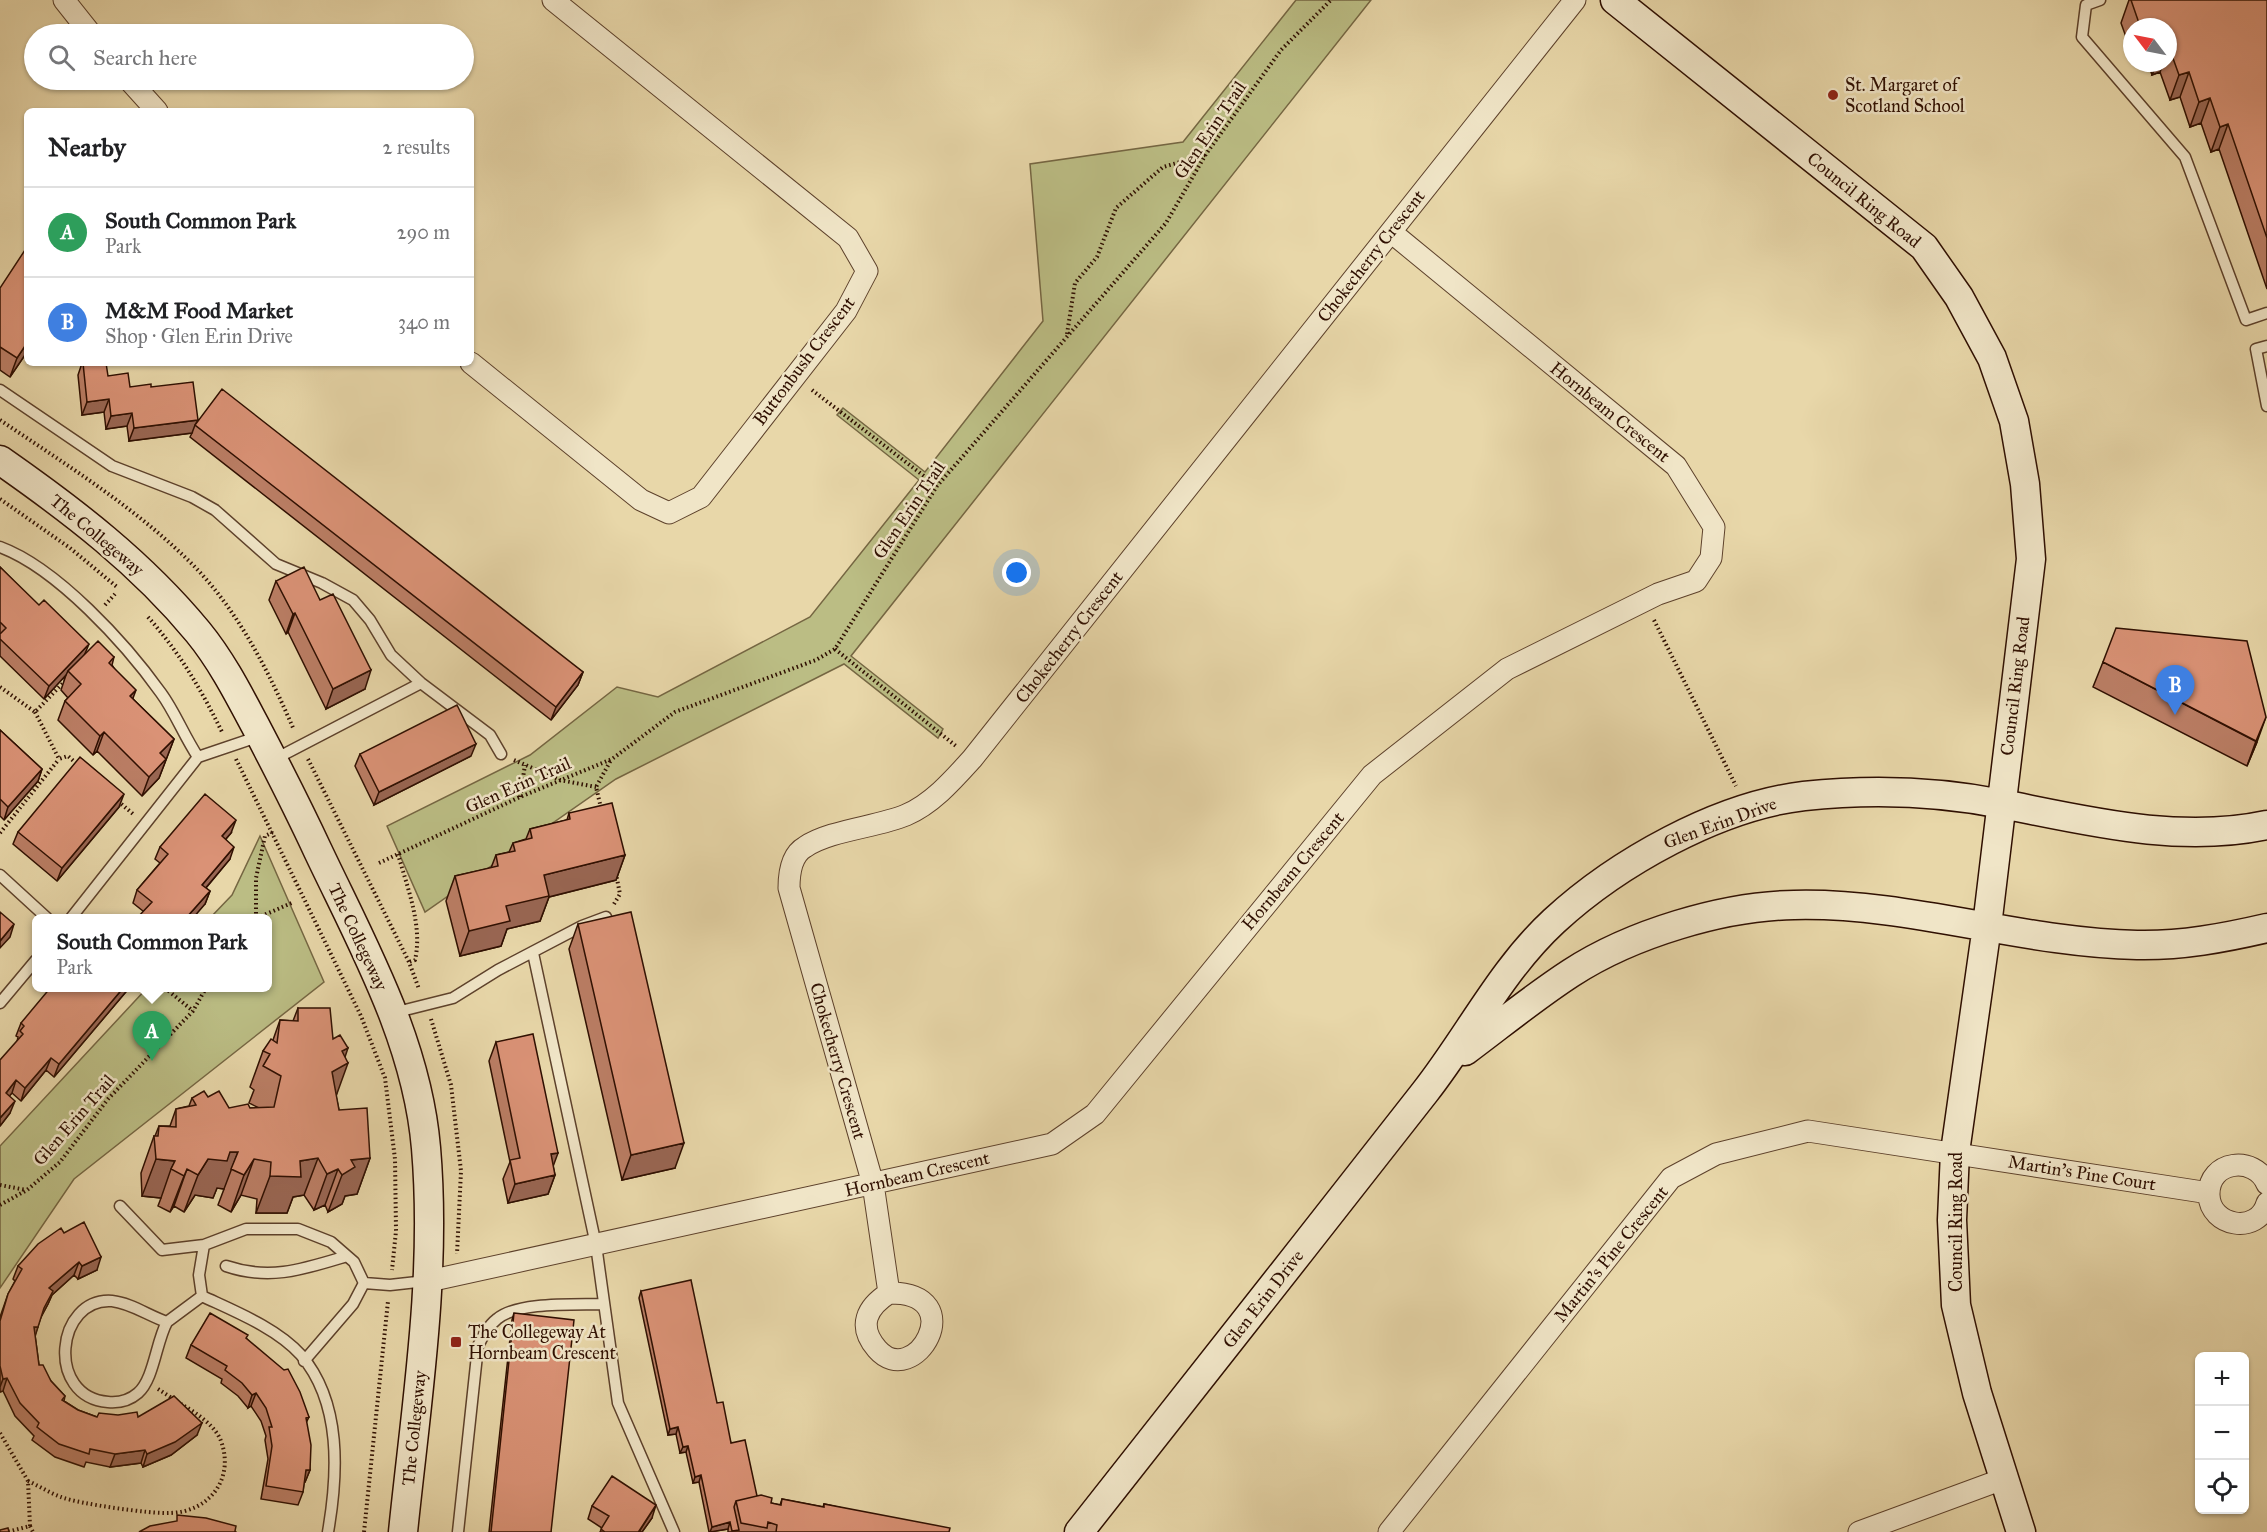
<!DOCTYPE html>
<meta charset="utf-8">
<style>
body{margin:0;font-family:"IM FELL Great Primer",serif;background:#f2f2f2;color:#202124}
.controls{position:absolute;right:18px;bottom:18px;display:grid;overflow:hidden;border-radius:9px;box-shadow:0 2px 4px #0004}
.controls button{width:54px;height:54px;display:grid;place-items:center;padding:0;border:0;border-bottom:2px solid #e0e0e0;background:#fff;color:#202124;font:30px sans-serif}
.compass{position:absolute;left:2123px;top:18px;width:54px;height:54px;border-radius:50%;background:#fff;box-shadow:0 2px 4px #0004;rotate:302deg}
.you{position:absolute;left:1017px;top:573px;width:21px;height:21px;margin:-15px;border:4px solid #fff;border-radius:50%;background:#1a73e8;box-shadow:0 0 0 9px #1a73e833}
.badge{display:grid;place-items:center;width:39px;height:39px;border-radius:50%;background:#0f766e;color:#fff;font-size:20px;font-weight:700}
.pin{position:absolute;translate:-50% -50px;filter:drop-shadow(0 2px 3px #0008)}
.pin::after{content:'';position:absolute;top:32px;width:21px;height:18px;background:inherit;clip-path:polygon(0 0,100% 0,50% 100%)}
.popup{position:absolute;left:32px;top:914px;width:240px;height:78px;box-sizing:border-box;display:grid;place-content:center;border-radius:9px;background:#fff;filter:drop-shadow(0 2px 4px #0005);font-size:20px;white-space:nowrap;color:#757577}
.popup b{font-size:22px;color:#202124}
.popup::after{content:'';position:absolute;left:50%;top:100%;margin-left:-12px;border:12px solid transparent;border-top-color:#fff}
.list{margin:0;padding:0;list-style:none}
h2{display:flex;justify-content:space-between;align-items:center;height:78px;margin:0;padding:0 24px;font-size:26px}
h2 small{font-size:20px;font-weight:400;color:#757577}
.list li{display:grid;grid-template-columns:39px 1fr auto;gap:18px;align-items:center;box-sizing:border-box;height:90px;padding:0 24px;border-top:2px solid #e0e0e0}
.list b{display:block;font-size:22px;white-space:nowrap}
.list p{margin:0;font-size:20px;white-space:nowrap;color:#757577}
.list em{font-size:20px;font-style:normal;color:#757577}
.icon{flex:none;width:33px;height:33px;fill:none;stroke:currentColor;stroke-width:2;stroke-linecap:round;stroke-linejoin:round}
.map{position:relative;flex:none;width:2267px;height:1532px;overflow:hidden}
.search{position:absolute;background:#fff;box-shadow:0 2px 4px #0004;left:24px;top:24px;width:450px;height:66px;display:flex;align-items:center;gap:15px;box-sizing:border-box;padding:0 21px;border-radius:33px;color:#757577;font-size:22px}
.panel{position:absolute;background:#fff;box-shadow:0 2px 4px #0004;left:24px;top:108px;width:450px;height:258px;border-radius:9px}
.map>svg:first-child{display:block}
.green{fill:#bbbd84;stroke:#756642;stroke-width:1.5}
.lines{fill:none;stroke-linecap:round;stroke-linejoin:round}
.lane-casing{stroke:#5d412b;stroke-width:13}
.street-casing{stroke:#5d412b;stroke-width:23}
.secondary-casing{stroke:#2f0f01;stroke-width:31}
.path{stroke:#2f0f01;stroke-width:4;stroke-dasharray:1.5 3;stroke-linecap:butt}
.lane{stroke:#f0e5c7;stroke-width:10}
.street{stroke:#f0e5c7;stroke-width:21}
.secondary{stroke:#f0e5c7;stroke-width:28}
.wall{fill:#bb7e65;stroke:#2f0f01;stroke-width:1.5}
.shaded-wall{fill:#996653;stroke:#2f0f01;stroke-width:1.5}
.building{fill:#da9276;stroke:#2f0f01;stroke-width:1.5}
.poi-dot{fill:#8f2418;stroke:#f0e5c7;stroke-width:2}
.labels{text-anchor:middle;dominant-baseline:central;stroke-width:5;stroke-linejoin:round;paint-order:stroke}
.poi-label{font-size:18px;fill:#2f0f01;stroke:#f0e5c7;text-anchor:start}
.street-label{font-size:18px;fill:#2f0f01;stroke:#f0e5c7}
</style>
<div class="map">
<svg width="2267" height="1532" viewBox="0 0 2267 1532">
<rect width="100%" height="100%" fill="#e8d7a9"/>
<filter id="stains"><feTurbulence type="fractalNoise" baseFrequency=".00333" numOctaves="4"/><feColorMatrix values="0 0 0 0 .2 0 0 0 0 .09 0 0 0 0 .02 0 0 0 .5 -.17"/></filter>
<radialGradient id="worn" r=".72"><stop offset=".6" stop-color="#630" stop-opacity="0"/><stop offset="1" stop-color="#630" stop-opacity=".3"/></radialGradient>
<path class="green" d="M1296,0h75l-520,656 92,73 -5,9 -94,-74 -228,115 -191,133 -38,-86 143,-71 87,-68 41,10 152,-80 109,-137 -82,-65 6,-7 82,64 118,-151 -13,-157 153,-22z
M260,836l64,146 -250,197 -74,109v-142l147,-158h121v-70h-58l22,-23z"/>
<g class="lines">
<g class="lane-casing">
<path id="lane" d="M2100,0l-14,5 -4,32 103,120 61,163 21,-7
M2267,346l-11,3 11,57
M0,390l112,76 80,31 23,13 61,54 46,19 31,17 17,20 21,35 30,28 69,52 11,19
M0,547c57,21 126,97 161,146 14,19 23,43 37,64l-127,161
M198,757l62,-21
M275,759l146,-76
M0,875l47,43
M533,953l63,292 22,158 56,129
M0,1003l36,-43
M393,1013l60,-15 45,-28 84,-44 24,-9
M120,1206l42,44 42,-5
M226,1266c44,15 78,3 121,-10
M167,1322c-11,20 -13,57 -29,71 -8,7 -19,10 -30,9 -63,-5 -52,-105 4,-101 19,2 37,15 55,21l35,-26
M304,1361l49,-57 11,-21
M328,1532c10,-58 14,-129 -27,-177 -24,-27 -67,-44 -99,-59l-3,-21 5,-30 42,-16h52l33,13 23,20 10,21 26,2 36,-4
M458,1532l20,-186c5,-10 10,-20 19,-27 21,-18 80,-14 107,-15"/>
</g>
<g class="street-casing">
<path id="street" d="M64,0l27,34
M129,80l28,31
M471,363l170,137 28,13 32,-16 145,-186 21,-40 -19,-33 -295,-238
M2267,1184c-12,-29 -59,-24 -58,11 1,32 49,40 58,8
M429,1281l623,-137 43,-30 277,-339 135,-106 151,-75 38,-13 15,-23 3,-31 -38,-61 -285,-234
M889,1293c84,-1 25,99 -12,56 -20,-23 -10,-42 12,-56l-16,-109 -84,-296c0,-14 2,-33 16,-41 25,-17 73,-20 101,-32 26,-11 47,-35 66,-56l603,-759
M1389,1532l282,-354 45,-24 92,-23 401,62
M1859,1532l144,-53"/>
</g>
<g class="secondary-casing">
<path id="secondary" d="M1615,0l309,247 35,50 33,61 22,63 11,63 6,75 -44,367 -32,226 -3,68 4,85 21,88 44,139
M0,460c73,51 141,103 198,172 23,28 40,61 57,93 22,42 43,83 63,126 45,95 99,190 108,297 11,128 -10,257 -23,384
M1465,1051c35,-26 69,-54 106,-78 60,-39 152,-67 223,-68 116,-3 228,38 343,40 44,1 87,-7 130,-17
M1079,1532c116,-147 231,-293 346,-440 44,-56 76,-122 129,-171 63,-58 164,-115 250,-125 66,-7 133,-5 198,8 86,17 177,40 265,21"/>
</g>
<path class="path" d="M1067,334l8,-51 22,-26 19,-49 47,-41 42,-12
M812,390l125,96
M0,420c65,44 133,86 189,141 48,47 79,109 105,169
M0,499l70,49 47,39
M105,605l10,-11
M148,617c32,36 54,74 75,117
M1654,620l82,166
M835,649l121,97
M0,687l35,25 32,-33
M35,712l24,47 9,-3 9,8
M236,759l125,257 24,62 10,81 1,72 -4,39
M308,759l101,203 10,27
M514,760l46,20 36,7
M520,797l5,-32
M118,801l15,13
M601,808l-5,-21 15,-27
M0,833l59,-74
M398,854c9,33 25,72 17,106l-6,2
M379,863l141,-66 92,-38 63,-47 141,-52 19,-11 102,-163 229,-263 40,-69 75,-104 50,-50
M614,904l6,-10 -4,-20
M256,918v-40l9,-42 8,-4
M257,918l37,-16
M165,988l28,23
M431,1019l20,66 10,86 -4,83
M0,1185l26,5
M0,1205l27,-15 33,-28 48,-63 85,-88 13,-23
M158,1389l17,11
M0,1433l28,48 2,45 -23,6
M28,1481c11,5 22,12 33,16 18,7 90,17 109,16 39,-1 65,-34 51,-72 -6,-16 -26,-29 -40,-37
M30,1526l3,6
M364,1532l24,-231"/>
<use href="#lane" class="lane"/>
<use href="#street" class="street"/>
<use href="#secondary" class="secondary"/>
</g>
<path class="wall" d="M2129,0h138v289l-48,-140 -8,3 -10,-29 -11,4 -10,-30 -10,3 -10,-28 -8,3 -4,-12h20v-36h-36v23l-1,1 -10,-28z
M0,288l27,64 -17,25 -10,-7z
M82,363l48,24h21l47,33 385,252 -5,13 -27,35 -361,-283 2,-4 -63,8 -2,-15 -21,3 -2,-17 -22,3 -4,-40z
M0,567l85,86 29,4 -2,8 21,34 41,40 -15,39 -17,18 -45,-45 -4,4 -35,-35 7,-19 3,-3 -7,-8 5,-15 -22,24 -44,-43z
M276,581l89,108 -39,20 -38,-77 -2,2 -17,-34z
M2103,662l154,80 -10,24 -154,-79z
M0,730l42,39 -4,12 -34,39 -4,-4z
M360,754l111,2 -97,49 -19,-39z
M119,807l-62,74 -44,-37 5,-12z
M569,813l56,42 -9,25 -67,17 -9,24 -33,8 -6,17 -41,10 -14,-55 9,-25 36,-8 5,-13 13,-3 4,-9 13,-4 4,-10 37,-9z
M231,833l-5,6 4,20 -24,29 4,3 -5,13 -62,7 -10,-8 4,-13 23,-27 -5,-4 5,-12z
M578,924l97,244 -53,12 -53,-231z
M130,987l-76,90 -8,-7 -25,31 -9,-8 -3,3 1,17 -10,13 18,-89 -2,-1 5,-13z
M298,1008l35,31 12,18 -9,39 3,14 31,48 -13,36 -12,2 -3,8 -14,8 -3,-7 -11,5 -10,-15 -11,2 -6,16h-31l1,-14 -16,-4 -10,17 -13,-7 6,-16 -7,-1 -4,10 -18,-3 -11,17 -10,-6 -4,6 -12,-6 3,-8 -19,-2 -1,-23 13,-37h1l4,-10h11l6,-17 13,-3 3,-8 16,-1 21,11h30l-10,-5 5,-13 -4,-3 13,-36 10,-11 7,-20 13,1z
M496,1042l57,124 2,9 -7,19 -40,9 -5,-24 7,-17 -21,-101z
M64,1233l33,37 -19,9 -4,-4 -22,20 -4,9 -7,13 -6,18 4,30 12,16 14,15 -1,5 14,9 19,7h41l59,18 -26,20 -28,12 -2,-4 -31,4 -24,-5 -2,5 -29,-10 -23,-17 2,-4 -19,-20 -12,-25 -3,1v-75l8,-23 7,-13 -2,-2 5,-13z
M641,1291l76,112 14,40 26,53 14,7 9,2 2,-6 41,8 1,-3 125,28h-221v-3l-19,3 -10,-50 -6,1 -7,-31 -6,1 -4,-19 -8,1 -29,-137z
M514,1313l37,219h-62l23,-212z
M246,1338l63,79 -3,6 4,47 -5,12 -1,1 -1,9 -5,13 -37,-6 7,-40 -3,-19 1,-4 -5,-15 -10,-15 -3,2 -10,-12 -17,-13 1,-4 -36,-21 5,-13z
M592,1506l60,12 -10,14h-42l2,-4 -14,-9z"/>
<path class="shaded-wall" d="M2151,22l-2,5h-10l1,-1z
M2157,63h7l-4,9 -8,3z
M2189,72l-9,25 -10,3 9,-25z
M2210,98l-9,25 -11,4 9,-25z
M2228,124l-9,25 -8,3 9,-25z
M27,343v9l-17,25 7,-19z
M109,399l-5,13 -22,3 5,-13z
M132,413l-5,13 -21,3 5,-13z
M198,420l-3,5 -3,8 -63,8 5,-13z
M295,613l-7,19 -2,2 7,-20z
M89,644l-5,12 -16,15 -2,4 -22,24 5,-13z
M371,670l-6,19 -39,20 7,-20z
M583,672l-5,13 -27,35 5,-13z
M136,690l-7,19 1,-13z
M2266,717l-9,25 -10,24 9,-25z
M104,732l-7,19 -4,4 7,-19z
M174,739l-15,39 -17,18 7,-19 11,-24z
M476,744l-5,12 -97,49 5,-13z
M42,769l-4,12 -34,39 4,-13z
M124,794l-5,13 -62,74 5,-13z
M236,820l-5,13 -14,16 5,-13z
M234,847l-4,12 -32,38 4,-12z
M625,855l-9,25 -67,17 -9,24 -33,8 -6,17 -41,10 9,-25 37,-25 38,-31z
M210,891l-5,13 -12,14h-7z
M14,924l-4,13 -10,11v-7z
M124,987h6l-76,90 5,-13z
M348,1048l-6,18 6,-3 -13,36 -3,-27 10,-21z
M51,1058l-5,12 -25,31 4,-13z
M16,1080l-4,13 -11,13 5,-13z
M15,1101l-5,12 -10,13v-8z
M684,1143l-9,25 -53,12 9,-25z
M230,1152h8l-14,37 -7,-1 -4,10 -18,-3 -11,17 14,-37 10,-16z
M558,1153l-7,19v-18z
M318,1158l-14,37 -11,2 -6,16h-31l14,-37 30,-15z
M370,1158l-13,36 -12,2 -3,8 -14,8 14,-37 9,-15z
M156,1159l19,2 -4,8 -10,29 -19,-2z
M254,1159l-13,36 -10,17 13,-37z
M187,1169l-13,37 -4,6 14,-36z
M338,1169l-13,36 -11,5 13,-36z
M555,1175l-7,19 -40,9 7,-19z
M101,1257l-4,13 -19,9 4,-13z
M79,1262l-5,13 -22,20 -4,9 -9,17 10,-33z
M34,1327h4l-4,13z
M7,1378l-4,13 -3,1v-5l3,-8z
M256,1393l-5,13 -3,2 4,-13z
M202,1423l-5,12 -26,20 -28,12 4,-13z
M678,1427l-2,7 -8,1 2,-6z
M688,1446l-2,6 -6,1 3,-6z
M145,1450l-4,13 -31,4 5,-13z
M306,1470h4l-5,12 -4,1z
M701,1475l-2,7 -6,1 2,-6z
M656,1505l-4,13 -10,14h-3z
M730,1522l-2,7 -18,3 2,-5z"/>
<path class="building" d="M2131,0h136v238l-39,-114 -8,3 -10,-29 -11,4 -10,-30 -10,3 -10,-28 -1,1v-21h-15l-2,-5 -11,4z
M27,247v96l-10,15 -17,-11v-59z
M83,363h23l2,13 20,-3 2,14 21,-3v3l42,-5 5,38 -64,8 -2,-15 -21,3 -2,-17 -22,3z
M222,389l361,283 -27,35 -361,-282z
M0,567l39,38 5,-5 45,44 -40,42 -49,-47v-5l6,-6 -6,-6z
M304,567l16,33 13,-6 38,76 -38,19 -38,-76 -2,1 -17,-33z
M2116,628l131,13 19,76 -10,24 -153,-79z
M98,641l16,16 -5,6 27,27 -6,6 44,43 -14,14 6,6 -17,18 -45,-45 -4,4 -35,-35 16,-17 -13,-13z
M457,705l19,39 -97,48 -19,-38z
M0,730l42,39 -34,38 -8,-8z
M80,757l44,37 -62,74 -44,-36z
M205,794l31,26 -14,16 12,11 -32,38 8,6 -24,27h-49l15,-16 -15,-12 31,-36 -8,-7z
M612,803l13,52 -81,20 5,21 -43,10 4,15 -41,10 -14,-55 43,-10 -2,-11 19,-4 -2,-8 19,-5 -2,-9 40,-10 -1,-6z
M0,912l14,12 -14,17z
M631,912l53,231 -53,12 -53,-231z
M51,987h73l-65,77 -8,-6 -26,30 -9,-8 -10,13 9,8 -15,17v-58l23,-26 -3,-3 4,-5 -3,-3z
M298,1008h32l3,31 7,-4 8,13 -6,3 6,12 -16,9 7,38 28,-2 3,50 -19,2 4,7 -13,8 -4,-6 -11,5 -9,-16 -18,3 1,16 -31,-1 1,-14 -17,-3 -10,16 -13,-6 7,-17h-8l-3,9 -19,-2 -10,16 -11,-6 -3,7 -13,-7 4,-8 -19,-2 -2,-23h4l1,-10 17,1v-18l20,-4 -4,-7 12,-7 4,6 11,-6 10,17 19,-4 2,4 24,-1 7,-31 -18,-10 7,-12 -7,-3 8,-12 6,4 3,-23 18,1z
M533,1034l25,119 -7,1 4,21 -40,9 -5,-24 10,-2 -24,-116z
M84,1222l17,35 -19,9 -3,-4 -30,26 4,3 -9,17 -6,19h-4l5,38h4l8,16 14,15 -3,4 16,10 19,7 2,-4 19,2 19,-3 1,5 36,-21 28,27 -27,19 -28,12 -2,-4 -30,4 -25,-5 -1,5 -30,-10 -22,-17 2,-4 -19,-20 -13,-25 -4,1 -3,-13v-45l8,-27 14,-25 -4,-3 20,-22 23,-16 3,5z
M691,1280l26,123 6,-1 8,41 14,-3 12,56 -21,5 -2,6 5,23 -7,1 -2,-9 -18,5 -11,-52 -6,2 -7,-31 -5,1 -5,-20 -8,2 -29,-138z
M210,1313l38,22 -2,3 38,32 4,-1 12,23 9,25 -3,1 5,27 -1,25h-4l-3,22 -37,-6 6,-40 -3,-19h3l-6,-19 -10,-15 -4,2 -10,-12 -17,-13 2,-4 -36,-21z
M514,1313l60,7 -23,212h-60z
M612,1476l44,29 -17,26 2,1h-36l-4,-3 8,-13 -17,-10z
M761,1495l11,3 -1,5 10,2 1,-6 42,8v-3l126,24 -1,4h-173l1,-7 -9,-3 -1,6 -26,-5 -5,-22z
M177,1515l29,3 30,8 -1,5 1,1h-97l11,-6 27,-5z
M8,1528l1,4h-9v-2z"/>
<g class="poi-dot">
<circle cx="1833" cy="95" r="6"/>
<rect x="450" y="1336" width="12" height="12" rx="3"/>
</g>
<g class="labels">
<g class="poi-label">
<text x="1845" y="85">St. Margaret of<tspan x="1845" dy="21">Scotland School</tspan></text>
<text x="468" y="1332">The Collegeway At<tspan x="468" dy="21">Hornbeam Crescent</tspan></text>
</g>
<g class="street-label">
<text transform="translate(1210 130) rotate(-56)">Glen Erin Trail</text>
<text transform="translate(1864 200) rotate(39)">Council Ring Road</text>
<text transform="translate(1371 256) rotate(-52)">Chokecherry Crescent</text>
<text transform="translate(804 361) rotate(-53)">Buttonbush Crescent</text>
<text transform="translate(1610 412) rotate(39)">Hornbeam Crescent</text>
<text transform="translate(909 510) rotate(-56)">Glen Erin Trail</text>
<text transform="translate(97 535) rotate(40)">The Collegeway</text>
<text transform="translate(1069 637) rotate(-52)">Chokecherry Crescent</text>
<text transform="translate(2015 686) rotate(-83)">Council Ring Road</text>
<text transform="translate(518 785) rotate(-24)">Glen Erin Trail</text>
<text transform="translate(1720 823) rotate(-20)">Glen Erin Drive</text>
<text transform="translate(1293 871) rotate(-50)">Hornbeam Crescent</text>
<text transform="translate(358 937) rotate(65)">The Collegeway</text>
<text transform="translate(838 1061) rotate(74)">Chokecherry Crescent</text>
<text transform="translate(74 1120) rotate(-49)">Glen Erin Trail</text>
<text transform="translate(2082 1173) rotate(9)">Martin's Pine Court</text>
<text transform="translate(917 1174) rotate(-13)">Hornbeam Crescent</text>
<text transform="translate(1956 1222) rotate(-90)">Council Ring Road</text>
<text transform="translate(1611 1254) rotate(-51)">Martin's Pine Crescent</text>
<text transform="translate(1263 1299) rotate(-52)">Glen Erin Drive</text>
<text transform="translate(414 1428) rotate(-84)">The Collegeway</text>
</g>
</g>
<rect width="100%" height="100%" filter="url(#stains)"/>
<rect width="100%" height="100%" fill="url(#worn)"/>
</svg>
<div class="controls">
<button>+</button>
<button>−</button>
<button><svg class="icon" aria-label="locate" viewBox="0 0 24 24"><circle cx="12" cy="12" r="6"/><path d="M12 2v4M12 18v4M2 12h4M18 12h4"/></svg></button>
</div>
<svg class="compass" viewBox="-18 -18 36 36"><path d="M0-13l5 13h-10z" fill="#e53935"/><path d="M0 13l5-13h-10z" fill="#757577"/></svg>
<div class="you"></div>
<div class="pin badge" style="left:152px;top:1061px;background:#2e9e5b">A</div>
<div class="popup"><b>South Common Park</b>Park</div>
<div class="pin badge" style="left:2175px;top:715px;background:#3f7fe0">B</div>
<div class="search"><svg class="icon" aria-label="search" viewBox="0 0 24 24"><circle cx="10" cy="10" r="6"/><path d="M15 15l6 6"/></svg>Search here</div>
<section class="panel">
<h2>Nearby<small>2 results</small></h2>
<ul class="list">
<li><span class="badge" style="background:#2e9e5b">A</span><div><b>South Common Park</b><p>Park</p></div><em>290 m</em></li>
<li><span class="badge" style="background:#3f7fe0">B</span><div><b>M&amp;M Food Market</b><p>Shop · Glen Erin Drive</p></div><em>340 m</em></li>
</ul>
</section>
</div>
